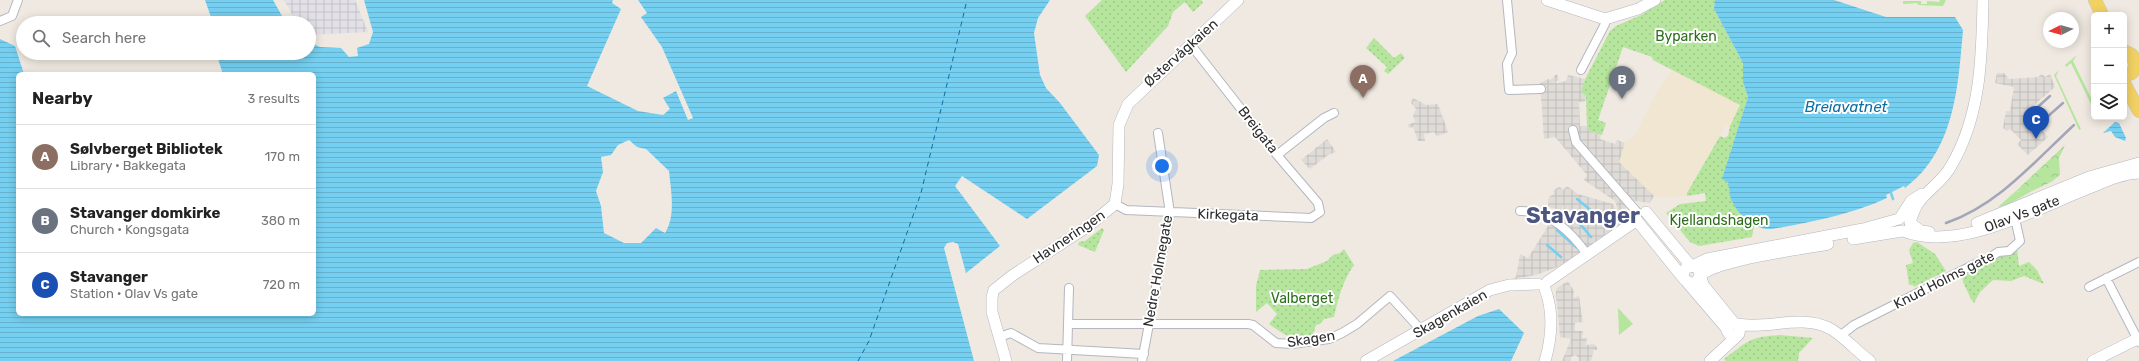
<!DOCTYPE html>
<meta charset="utf-8">
<style>
body{margin:0;font-family:Rubik,sans-serif;background:#f2f2f2;color:#222}
.controls{position:absolute;right:12px;top:12px;display:grid;overflow:hidden;border-radius:6px;box-shadow:0 2px 10px #0003}
.controls button{width:36px;height:36px;display:grid;place-items:center;padding:0;border:0;border-bottom:1px solid #e0e0e0;background:#fff;color:#222;font:20px sans-serif}
.compass{position:absolute;left:2043px;top:12px;width:36px;height:36px;border-radius:50%;background:#fff;box-shadow:0 2px 10px #0003;rotate:264deg}
.you{position:absolute;left:1162px;top:166px;width:14px;height:14px;margin:-10px;border:3px solid #fff;border-radius:50%;background:#1a73e8;box-shadow:0 0 0 6px #1a73e833}
.badge{display:grid;place-items:center;width:26px;height:26px;border-radius:50%;background:#4264fb;color:#fff;font-size:13px;font-weight:700}
.pin{position:absolute;translate:-50% -33px;filter:drop-shadow(0 1px 2px #0008)}
.pin::after{content:'';position:absolute;top:21px;width:14px;height:12px;background:inherit;clip-path:polygon(0 0,100% 0,50% 100%)}
.list{margin:0;padding:0;list-style:none}
h2{display:flex;justify-content:space-between;align-items:center;height:52px;margin:0;padding:0 16px;font-size:17px}
h2 small{font-size:13px;font-weight:400;color:#767676}
.list li{display:grid;grid-template-columns:26px 1fr auto;gap:12px;align-items:center;box-sizing:border-box;height:64px;padding:0 16px;border-top:1px solid #e0e0e0}
.list b{display:block;font-size:15px;white-space:nowrap}
.list p{margin:0;font-size:13px;white-space:nowrap;color:#767676}
.list em{font-size:13px;font-style:normal;color:#767676}
.icon{flex:none;width:22px;height:22px;fill:none;stroke:currentColor;stroke-width:2;stroke-linecap:round;stroke-linejoin:round}
.map{position:relative;flex:none;width:2139px;height:361px;overflow:hidden}
.search{position:absolute;background:#fff;box-shadow:0 2px 10px #0003;left:16px;top:16px;width:300px;height:44px;display:flex;align-items:center;gap:10px;box-sizing:border-box;padding:0 14px;border-radius:22px;color:#767676;font-size:15px}
.panel{position:absolute;background:#fff;box-shadow:0 2px 10px #0003;left:16px;top:72px;width:300px;height:244px;border-radius:6px}
.map>svg:first-child{display:block}
.industrial{fill:url(#industrial-grid)}
.education{fill:#f0e6d1}
.grass{fill:#b6e59e}
.forest{fill:url(#forest-crowns)}
.park{fill:url(#park-dots)}
.plaza{fill:url(#plaza-grid)}
.water{fill:url(#water-rules);fill-rule:evenodd}
.lines{fill:none;stroke-linecap:round;stroke-linejoin:round}
.stream{stroke:#75cff0;stroke-width:2.5}
.ferry{stroke:#0d6fa3;stroke-width:1;stroke-dasharray:5 4;stroke-linecap:butt}
.street-casing{stroke:#b4b7c1;stroke-width:10}
.secondary-casing{stroke:#b4b7c1;stroke-width:12}
.primary-casing{stroke:#c9c9c9;stroke-width:14}
.street{stroke:#fff;stroke-width:8}
.secondary{stroke:#fff;stroke-width:11}
.primary{stroke:#f2d163;stroke-width:13}
.rail{stroke:#a3a6b8;stroke-width:2.5}
.labels{text-anchor:middle;dominant-baseline:central;stroke-width:4;stroke-linejoin:round;paint-order:stroke}
.park-label{font-size:14px;fill:#2c6e1b;stroke:#fff}
.street-label{font-size:14px;fill:#2e2e2e;stroke:#fff}
.water-label{font-size:15px;font-style:italic;fill:#0d6fa3;stroke:#fff}
.town-label{font-size:22px;font-weight:bold;fill:#4d5680;stroke:#fff}
</style>
<div class="map">
<svg width="2139" height="361" viewBox="0 0 2139 361">
<defs>
<pattern id="industrial-grid" width="8" height="8" patternUnits="userSpaceOnUse"><rect width="8" height="8" fill="#e3e1e8"/><path d="M0 4h8M4 0v8" fill="none" stroke="#c3c1c7"/></pattern>
<pattern id="forest-crowns" width="20" height="18" patternUnits="userSpaceOnUse"><rect width="20" height="18" fill="#b6e59e"/><path d="M2 6a3 3 0 1 1 6 0M12 15a3 3 0 1 1 6 0" fill="none" stroke="#9dc588"/></pattern>
<pattern id="park-dots" width="8" height="8" patternUnits="userSpaceOnUse"><rect width="8" height="8" fill="#b6e59e"/><path d="M2 2h.1M6 6h.1" fill="none" stroke="#9dc588" stroke-width="1.8" stroke-linecap="round"/></pattern>
<pattern id="plaza-grid" width="8" height="8" patternUnits="userSpaceOnUse"><rect width="8" height="8" fill="#dfdcd8"/><path d="M0 4h8M4 0v8" fill="none" stroke="#c0bdba"/></pattern>
<pattern id="water-rules" width="6" height="5" patternUnits="userSpaceOnUse"><rect width="6" height="5" fill="#75cff0"/><path d="M0 2.5h6" fill="none" stroke="#66b2ce"/></pattern>
</defs>
<rect width="100%" height="100%" fill="#efe9e1"/>
<path class="industrial" d="M284,0h71l13,32 -59,3v-12h-12z"/>
<path class="education" d="M1672,69l68,36 -11,22 -3,-2 -34,59 -5,12 -28,2 -9,-5 -31,-31 6,-19 11,-9 16,-33z"/>
<path class="grass" d="M1940,0h6l-3,6 -25,-1 -1,-2 -14,1v-3h18v3h6v-3l12,1z
M2077,55l-4,6 21,43v6l-23,-47 -5,4 -1,-2z
M2059,70l-3,6 25,53 -2,1 -25,-55z
M2029,188l3,3 -25,14 -9,2 18,-16 3,1z
M1618,308l15,16 -14,11z"/>
<path class="forest" d="M2065,145l-6,13 1,17 -9,7 -19,9 -3,-3 -7,4 -6,-1z"/>
<path class="park" d="M1102,0h99l2,3 -10,9 -8,-10 -12,10 -5,14 -42,46 -41,-56z
M1665,0h50l-1,9 29,54v19l5,15 -25,82 6,4 -2,1c4,5 3,7 4,13 1,6 17,25 23,29l-2,11 -53,9 -9,-4 -24,-29 14,-9 26,-3 -1,-8 -18,3v-3l33,-57 4,2 4,-2 2,-10 10,-21 -87,-45 -1,-3 -29,-10 -25,73 8,3 -4,12 -13,-4 -2,-4 -1,-31 -5,-3v-6l29,-56 6,-5 25,-11z
M1374,38l20,20 7,-5 4,5 -17,16 -4,-3 3,-4 -21,-19z
M1102,228l2,2 -9,22 -17,-7 1,-3 6,-1z
M2016,240l3,26 10,-4 8,8 7,14 -20,-8 -13,5 -18,-1 -13,12 -6,11 -3,-4 -8,-17 -1,-7 14,-10 13,-3 15,-9 6,1 1,2z
M1917,242l18,12 11,17 -32,16 -1,-2h-4l-3,-20 7,-2 -4,-13 4,-7z
M1344,249l10,16c-11,15 -16,34 -20,52l-10,2 -4,5 -4,1 -3,9c-20,8 -28,1 -44,-10l8,-10 -10,-11 -11,9v-26l4,-16 47,-1 20,-8 6,-6 7,-2z
M1780,335l33,3 -14,15 -1,8h-72l-2,-2c24,-18 25,-22 56,-24z"/>
<path class="plaza" d="M1997,73h7l5,6 29,-2 4,-3 3,3 5,-3 5,13 -29,25 22,25 -20,18 -11,-11 4,-4 -11,-11 -3,2 -4,-3 3,-17h4l4,-24 -19,-4z
M1557,74l2,6 -4,2 2,1 9,-2 2,-6 17,4 -4,13 5,4 -1,6h-6l1,24h7l2,5 12,4 -1,4 15,5 2,-4 8,3 -6,19 35,34 -4,7 -15,-2 -9,7 -6,9 1,8 -56,39 -26,10 -28,6 5,-3 4,-23 8,4 20,-32 -1,-3 -16,-8 10,-4 21,1 3,-8 -4,6 -13,-3 1,-10 5,-3 -1,-3 4,-3 3,-1 3,3 4,-4 11,8 35,10 7,13 -5,-16 -31,-21 3,-5 -32,-38 -11,2 -4,-56 8,-4 2,1z
M1413,98l13,7 12,-1 10,28 -11,4 -3,-4 -10,2 1,7h-7l-5,-14 -4,1 -1,-3 7,-3 -2,-7 3,-6 -5,-6z
M1327,139l9,13 -8,3 -18,14 -9,-9z
M1568,281l6,10 -1,7 6,-2 2,14 2,12 -8,1v8h8l-1,7h5l-1,7 8,-1 3,4v2h-3l-3,11h-12l-1,-4 -3,-2 -4,2v4h-9l9,-22 -11,-2 -4,-44 1,-5z"/>
<path class="water" d="M205,0h68l13,23h-73z
M364,0h249l-1,3 9,6 -34,77 51,25 25,4 7,-6 -7,-11 13,-7 12,29 5,-2 -31,-71 -21,-30 6,-4 -9,-13h412l-12,18 -4,15 6,42 6,13 14,15 39,52 -2,11 -70,53 -65,-43 -7,10 45,60 -34,27 -8,-29 -5,-2 -6,1 -3,5 30,113h-974v-322l15,7 9,28h-6v240h296v-240h-94l2,-3 -6,-18h93v-11l11,5 21,1 8,9 9,-1 -1,-8 12,-4 4,-12zM629,140l8,7 9,2 23,22c2,20 7,45 -4,62l-9,-5 -15,15h-17l-20,-10 -3,-27 -5,-15 7,-19 -2,-15 10,-2 7,-10z
M1715,0h119l52,17h69l8,13c-5,57 -8,120 -58,158l-1,-2 -18,9 1,3c-37,17 -76,24 -115,31 -18,1 -34,-14 -41,-30 -2,-5 0,-10 -4,-15l2,-1 -7,-4 26,-82 -5,-15v-19l-29,-54z
M2115,122l4,1 7,15 -1,3 -10,-4 -4,-6 -8,2z
M1499,309l25,24 -13,28h-118l85,-45z"/>
<g class="lines">
<path class="stream" d="M1891,193l2,6
M1577,199l16,13 13,14
M1567,214l14,11 10,12
M1557,230l19,17
M1547,245l14,12"/>
<path class="ferry" d="M858,361l11,-20 52,-148 46,-193"/>
<g class="street-casing">
<path id="street" d="M1507,0l5,53 -5,11 2,26 32,-1
M0,21l12,-5 6,-16
M1581,70l24,-46v-5
M1573,130l3,12 61,70
M1277,155l47,-37 10,-5
M1115,204l11,6 185,8 9,-6 -2,-9 -41,-48 -86,-110
M1520,211c30,0 51,21 67,43
M2106,278l33,64
M2089,287l50,-25
M1068,324h180l5,1 23,18 16,1 37,-5 13,-6 15,-9 33,-28 31,34
M1840,336l14,-11 123,-62 11,-4 10,-7 11,-1 11,-10 -6,-27
M999,337l12,-4 27,15 106,6
M1067,361l2,-73
M1142,361l28,-148 -12,-80"/>
</g>
<g class="secondary-casing">
<path id="secondary" d="M1547,0l58,19 33,-10 17,-9
M1646,212l45,54
M1900,218l11,-17 11,-7
M1638,222l46,57c4,4 8,5 12,3l4,-6 -1,-6 -5,-4 -8,2 -3,6 1,5
M1910,222c2,-6 4,-12 7,-17 9,-15 26,-23 34,-39 30,-50 31,-110 32,-166
M1910,223l11,8 8,1
M1977,223l112,-46 50,-14
M1903,231c54,22 133,-22 184,-42 17,-7 33,-15 52,-16
M1853,239l49,-8
M1692,266l15,-7 156,-30 36,-10
M1700,276c15,-16 103,-27 128,-32
M1700,276l4,10 30,37 6,3 -1,8 -5,2 -4,-1 -3,-4 2,-5 5,-3
M1686,281l41,48
M1547,282l90,-62
M1545,289c9,24 7,48 0,72
M1737,324c30,6 63,-10 92,4 15,8 27,23 41,33
M1006,361l-14,-49v-15l2,-7 19,-15 74,-48 28,-23 3,-20 1,-59 9,-21 110,-104
M1366,361l124,-71 19,-5 29,-1
M1710,361l28,-26
M2093,361l46,-23"/>
</g>
<g class="primary-casing">
<path id="primary" d="M2095,0l7,15
M2124,51l8,4 4,11 -4,7 -8,3
M2124,83l15,28"/>
</g>
<use href="#street" class="street"/>
<use href="#secondary" class="secondary"/>
<use href="#primary" class="primary"/>
<path class="rail" d="M2029,115l21,-19
M2038,125l25,-22
M1946,223c52,-18 88,-61 128,-98"/>
</g>
<g class="labels">
<g class="park-label">
<text x="1686" y="36">Byparken</text>
<text x="1719" y="220">Kjellandshagen</text>
<text x="1302" y="298">Valberget</text>
</g>
<g class="street-label">
<text transform="translate(1181 53) rotate(-42)">Østervågkaien</text>
<text transform="translate(1258 130) rotate(52)">Breigata</text>
<text transform="translate(2022 214) rotate(-21)">Olav Vs gate</text>
<text transform="translate(1228 215) rotate(2)">Kirkegata</text>
<text transform="translate(1069 237) rotate(-34)">Havneringen</text>
<text transform="translate(1158 271) rotate(-80)">Nedre Holmegate</text>
<text transform="translate(1944 280) rotate(-27)">Knud Holms gate</text>
<text transform="translate(1450 314) rotate(-30)">Skagenkaien</text>
<text transform="translate(1311 339) rotate(-9)">Skagen</text>
</g>
<g class="water-label">
<text x="1846" y="107">Breiavatnet</text>
</g>
<g class="town-label">
<text x="1583" y="215">Stavanger</text>
</g>
</g>
</svg>
<div class="controls">
<button>+</button>
<button>−</button>
<button><svg class="icon" aria-label="layers" viewBox="0 0 24 24"><path d="M12 4l9 5-9 5-9-5zM3 14l9 5 9-5"/></svg></button>
</div>
<svg class="compass" viewBox="-18 -18 36 36"><path d="M0-13l5 13h-10z" fill="#e53935"/><path d="M0 13l5-13h-10z" fill="#767676"/></svg>
<div class="you"></div>
<div class="pin badge" style="left:1363px;top:98px;background:#8d6e63">A</div>
<div class="pin badge" style="left:1622px;top:99px;background:#6b7280">B</div>
<div class="pin badge" style="left:2036px;top:139px;background:#1a4fb4">C</div>
<div class="search"><svg class="icon" aria-label="search" viewBox="0 0 24 24"><circle cx="10" cy="10" r="6"/><path d="M15 15l6 6"/></svg>Search here</div>
<section class="panel">
<h2>Nearby<small>3 results</small></h2>
<ul class="list">
<li><span class="badge" style="background:#8d6e63">A</span><div><b>Sølvberget Bibliotek</b><p>Library · Bakkegata</p></div><em>170 m</em></li>
<li><span class="badge" style="background:#6b7280">B</span><div><b>Stavanger domkirke</b><p>Church · Kongsgata</p></div><em>380 m</em></li>
<li><span class="badge" style="background:#1a4fb4">C</span><div><b>Stavanger</b><p>Station · Olav Vs gate</p></div><em>720 m</em></li>
</ul>
</section>
</div>
